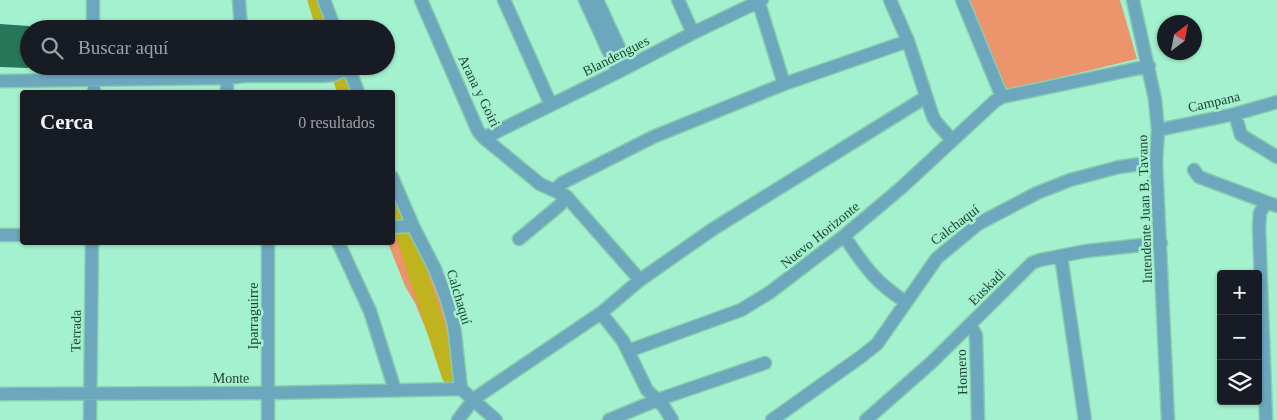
<!DOCTYPE html>
<html lang="es">
<meta charset="utf-8">
<style>
body{margin:0;font-family:Georgia,serif;background:#242831;color:#f1f3f6}
.controls{position:absolute;right:15px;bottom:15px;display:grid;overflow:hidden;border-radius:5px;box-shadow:0 1px 4px #0004}
.controls button{width:45px;height:45px;display:grid;place-items:center;padding:0;border:0;border-bottom:1px solid #363941;background:#171b24;color:#f1f3f6;font:25px sans-serif}
.compass{position:absolute;left:1157px;top:15px;width:45px;height:45px;border-radius:50%;background:#171b24;box-shadow:0 1px 4px #0004;rotate:32deg}
.list{margin:0;padding:0;list-style:none}
h2{display:flex;justify-content:space-between;align-items:center;height:65px;margin:0;padding:0 20px;font-size:21px}
h2 small{font-size:16px;font-weight:400;color:#9ea1a6}
.icon{flex:none;width:28px;height:28px;fill:none;stroke:currentColor;stroke-width:2;stroke-linecap:round;stroke-linejoin:round}
.map{position:relative;flex:none;width:1277px;height:420px;overflow:hidden}
.search{position:absolute;background:#171b24;box-shadow:0 1px 4px #0004;left:20px;top:20px;width:375px;height:55px;display:flex;align-items:center;gap:12px;box-sizing:border-box;padding:0 18px;border-radius:28px;color:#9ea1a6;font-size:19px}
.panel{position:absolute;background:#171b24;box-shadow:0 1px 4px #0004;left:20px;top:90px;width:375px;height:155px;border-radius:5px}
.map>svg:first-child{display:block}
.green{fill:#ec946c}
.lines{fill:none;stroke-linecap:round;stroke-linejoin:round}
.river{stroke:#bfb41e;stroke-width:19}
.building{fill:#27775a}
.minor-casing{stroke:#88cdae;stroke-width:15}
.minor{stroke:#6da7be;stroke-width:12}
.labels{text-anchor:middle;dominant-baseline:central;stroke-width:5;stroke-linejoin:round;paint-order:stroke}
.street-label{font-size:14px;fill:#1d3e30;stroke:#a3f1ce}
</style>
<div class="map">
<svg width="1277" height="420" viewBox="0 0 1277 420">
<rect width="100%" height="100%" fill="#a3f1ce"/>
<path class="green" d="M970,0h150l17,59 -131,31z
M408,231l6,7 31,65 11,74 -6,5 -10,-11 -11,-34 -14,-34 -10,-17 -17,-43 4,-1 1,-10z"/>
<g class="lines">
<path class="river" d="M317,0l9,29
M343,80l4,12
M392,204l6,14
M405,234l46,141 4,6"/>
</g>
<path class="building" d="M0,24l29,2 -1,42 -28,-1z"/>
<g class="lines">
<g class="minor-casing">
<path id="minor" d="M93,0v29
M239,0l2,29
M324,0l11,29
M421,0l57,131 6,7 56,46 26,12 74,84
M504,0l47,105
M585,0l33,72
M597,0l31,67
M678,0l15,33
M758,0l26,84
M890,0l18,41 25,76 3,5 16,18
M962,0l40,97
M1133,0l22,99 3,31 -2,32 12,258
M348,66l10,26
M0,81l227,-3 18,-2h76l12,-1 16,-7
M94,92v-26
M227,92v-14
M1235,114l6,21 36,22
M1158,130l77,-16 42,-12
M484,138l134,-66 75,-39 69,-33
M1194,170l5,7 78,29
M392,177l21,49 22,43 12,31 7,25 7,64 35,31
M555,190l7,-7 91,-46 131,-53 124,-43
M1265,203l-5,10 -1,14 7,193
M392,227l21,-1
M0,235h22
M844,236c20,29 30,46 62,66
M519,239l41,-34 6,-9
M338,242l32,69 25,79
M1061,256l24,164
M601,313l22,28 24,49 17,17 8,13
M970,325l6,10 2,85
M628,351l113,-41 28,-17 75,-57 57,-48 94,-87 7,-4 147,-31
M0,394l268,-1 193,-4
M90,420l2,-178
M268,420v-178
M458,420l15,-20 8,-6 120,-81 39,-33 73,-51 213,-132
M609,420l48,-20 108,-37
M772,420l90,-64 15,-12 60,-86 41,-34 59,-31 33,-13 49,-13 37,-5
M866,420l66,-58 100,-99 8,-3 46,-9 75,-8"/>
</g>
<use href="#minor" class="minor"/>
</g>
<g class="labels">
<g class="street-label">
<text transform="translate(616 56) rotate(-27)">Blandengues</text>
<text transform="translate(479 91) rotate(64)">Arana y Goiri</text>
<text transform="translate(1214 102) rotate(-13)">Campana</text>
<text transform="translate(1145 209) rotate(-92)">Intendente Juan B. Tavano</text>
<text transform="translate(955 225) rotate(-37)">Calchaquí</text>
<text transform="translate(820 235) rotate(-39)">Nuevo Horizonte</text>
<text transform="translate(987 287) rotate(-45)">Euskadi</text>
<text transform="translate(459 297) rotate(73)">Calchaquí</text>
<text transform="translate(253 316) rotate(-90)">Iparraguirre</text>
<text transform="translate(76 331) rotate(-89)">Terrada</text>
<text transform="translate(962 372) rotate(-92)">Homero</text>
<text x="231" y="378">Monte</text>
</g>
</g>
</svg>
<div class="controls">
<button>+</button>
<button>−</button>
<button><svg class="icon" aria-label="layers" viewBox="0 0 24 24"><path d="M12 4l9 5-9 5-9-5zM3 14l9 5 9-5"/></svg></button>
</div>
<svg class="compass" viewBox="-18 -18 36 36"><path d="M0-13l5 13h-10z" fill="#e53935"/><path d="M0 13l5-13h-10z" fill="#9ea1a6"/></svg>
<div class="search"><svg class="icon" aria-label="search" viewBox="0 0 24 24"><circle cx="10" cy="10" r="6"/><path d="M15 15l6 6"/></svg>Buscar aquí</div>
<section class="panel">
<h2>Cerca<small>0 resultados</small></h2>
<ul class="list">
</ul>
</section>
</div>
